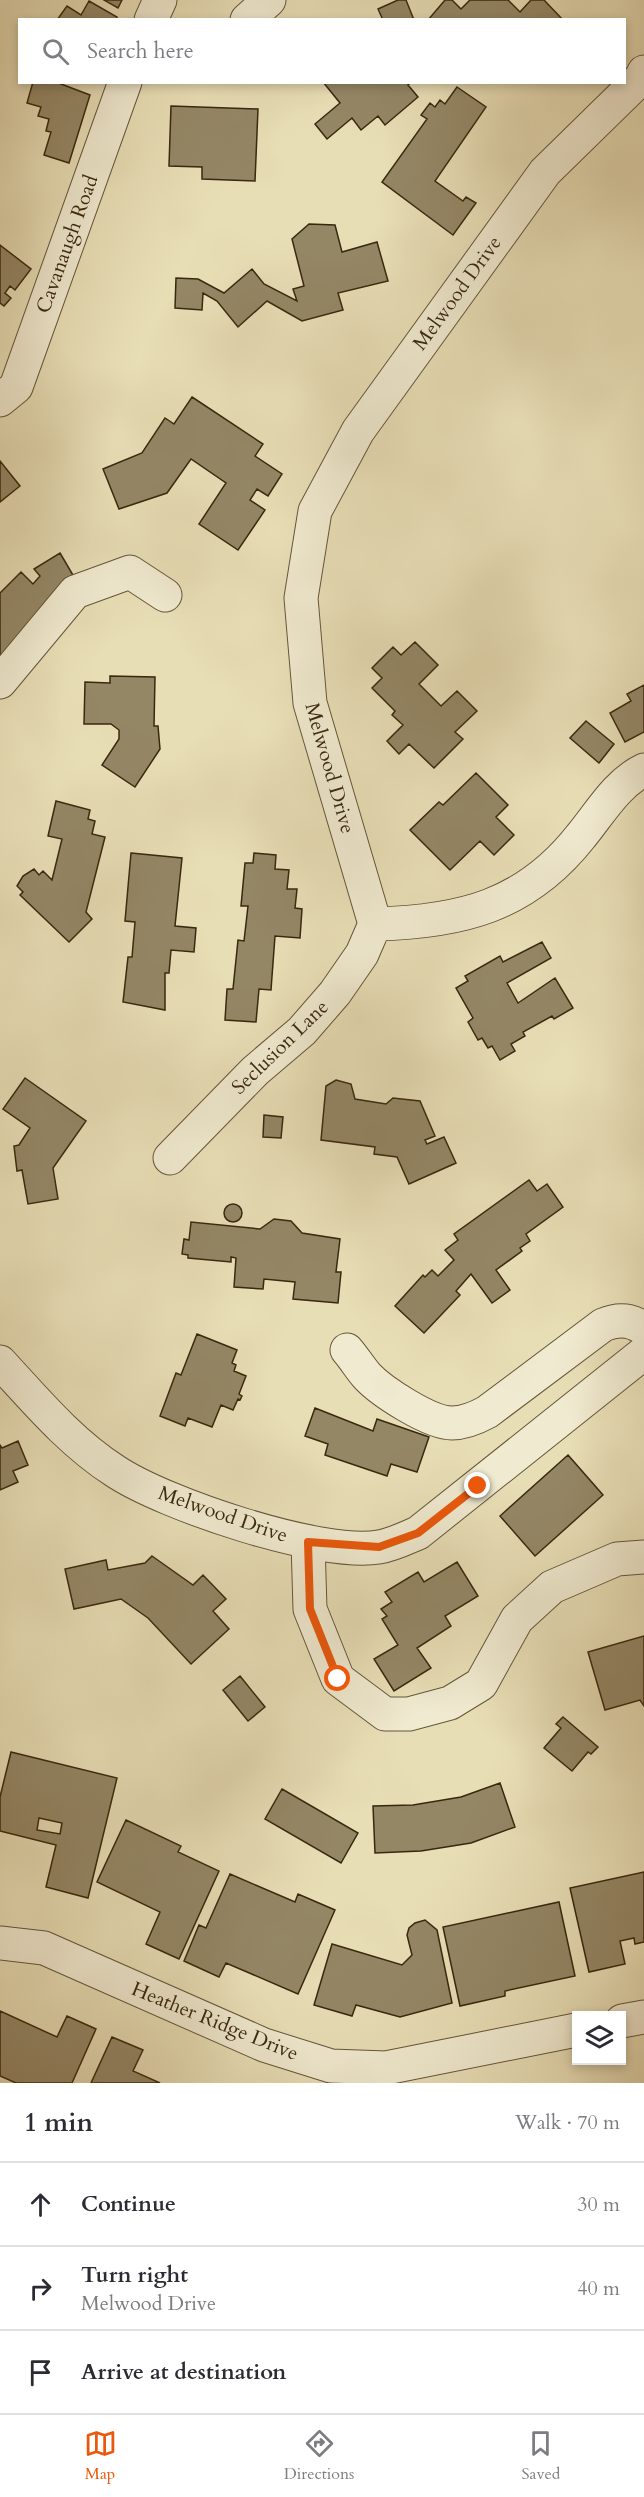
<!DOCTYPE html>
<meta charset="utf-8">
<style>
body{margin:0;font-family:Cardo,serif;background:#f7f7f7;color:#2b2b33}
.controls{position:absolute;right:18px;bottom:18px;display:grid;overflow:hidden;border-radius:0px;box-shadow:0 3px 9px #0003}
.controls button{width:54px;height:54px;display:grid;place-items:center;padding:0;border:0;border-bottom:2px solid #e1e1e2;background:#fff;color:#2b2b33;font:30px sans-serif}
.stop{position:absolute;width:18px;height:18px;margin:-14px;border:4px solid #ea580c;border-radius:50%;background:#fff}
.stop.end{background:#ea580c;border-color:#fff;box-shadow:0 2px 6px #0008}
.list{margin:0;padding:0;list-style:none}
h2{display:flex;justify-content:space-between;align-items:center;height:78px;margin:0;padding:0 24px;font-size:26px}
h2 small{font-size:20px;font-weight:400;color:#7c7c81}
.list li{display:grid;grid-template-columns:39px 1fr auto;gap:18px;align-items:center;box-sizing:border-box;height:84px;padding:0 24px;border-top:2px solid #e1e1e2}
.list b{display:block;font-size:22px;white-space:nowrap}
.list p{margin:0;font-size:20px;white-space:nowrap;color:#7c7c81}
.list em{font-size:20px;font-style:normal;color:#7c7c81}
.icon{flex:none;width:33px;height:33px;fill:none;stroke:currentColor;stroke-width:2;stroke-linecap:round;stroke-linejoin:round}
.map{position:relative;flex:none;width:644px;height:2083px;overflow:hidden}
.search{position:absolute;background:#fff;box-shadow:0 3px 9px #0003;left:18px;right:18px;top:18px;height:66px;display:flex;align-items:center;gap:15px;box-sizing:border-box;padding:0 21px;border-radius:0px;color:#7c7c81;font-size:22px}
.sheet{height:330px;background:#fff}
nav{display:flex;justify-content:space-around;align-items:center;box-sizing:border-box;height:84px;border-top:2px solid #e1e1e2;background:#fff;font-size:16px;color:#7c7c81}
nav a{display:grid;justify-items:center;gap:3px}
nav .on{color:#ea580c}
.map>svg:first-child{display:block}
.building{fill:#948766;stroke:#39280f;stroke-width:1.5;fill-rule:evenodd}
.lines{fill:none;stroke-linecap:round;stroke-linejoin:round}
.minor-casing{stroke:#655639;stroke-width:35}
.minor{stroke:#f0ead0;stroke-width:33}
.route{stroke:#ea580c;stroke-width:8}
.labels{text-anchor:middle;dominant-baseline:central;stroke-width:5;stroke-linejoin:round;paint-order:stroke}
.street-label{font-size:20px;fill:#39280f;stroke:#f0ead0}
</style>
<div class="map">
<svg width="644" height="2083" viewBox="0 0 644 2083">
<rect width="100%" height="100%" fill="#e8deb6"/>
<filter id="stains"><feTurbulence type="fractalNoise" baseFrequency=".00333" numOctaves="4"/><feColorMatrix values="0 0 0 0 .2 0 0 0 0 .09 0 0 0 0 .02 0 0 0 .5 -.17"/></filter>
<radialGradient id="worn" r=".72"><stop offset=".6" stop-color="#630" stop-opacity="0"/><stop offset="1" stop-color="#630" stop-opacity=".3"/></radialGradient>
<path class="building" d="M104,0h18l-4,8z
M398,0h8l8,20h-31l-5,-11z
M445,0h7l9,9 9,-9h38l12,12 11,-12h13l19,20h-135z
M89,1l28,16 -1,3h-59l10,-14 14,9z
M33,82h23l34,13 -21,68 -25,-8 7,-23 -5,-1 3,-12 -11,-3 3,-9 -14,-4z
M323,82h88l-3,3 10,12 -33,28 -7,-9 -17,14 -9,-12 -25,21 -12,-15 25,-21z
M457,87l29,20 -51,74 28,20 3,-4 10,6 -23,32 -71,-53 45,-63 -6,-4 9,-12 5,4 5,-7 5,4z
M171,106l87,3 -3,72 -53,-2v-12l-33,-1z
M309,224l26,1 7,27 35,-10 11,39 -50,12 5,17 -41,11 -35,-20 -29,26 -21,-26 -14,-8 -1,17 -27,-2 1,-30 22,1 26,14 28,-24 12,15 33,17 -4,-12 11,-3 -12,-47z
M0,245l31,24 -16,21 -5,-4 -5,7 6,5 -7,8 -4,-3z
M192,397l71,47 -8,12 27,18 -14,22 -11,-7 -7,11 15,10 -27,40 -39,-26 27,-41 -35,-24 -24,34 -48,16 -16,-40 39,-16 23,-35 9,6z
M0,461l20,25 -20,16z
M60,553l17,29 -77,77v-66l21,-21 12,12 7,-8 -6,-7z
M415,642l23,23 -19,19 22,22 16,-15 20,20 -22,21 8,7 -29,29 -25,-24 -10,10 -12,-13 16,-16 -11,-10 3,-4 -23,-23 10,-10 -10,-10 21,-21 8,8z
M110,676l45,1 -1,49h4l2,23 -25,38 -33,-22 17,-26v-9l-8,-6h-27l1,-42 25,1z
M644,685v47l-19,10 -15,-29 21,-12 -4,-7z
M586,721l28,23 -15,19 -29,-25z
M476,773l32,32 -12,12 18,18 -20,20 -14,-14 -30,29 -40,-40 29,-28 4,3z
M56,801l34,9 -2,9 7,2 -3,13 13,3 -19,75 6,7 -23,23 -49,-47 3,-3 -6,-6 6,-10 11,-7 5,6 4,-4 9,9 10,-41 -14,-3z
M131,853l51,5 -7,68 21,2 -2,24 -23,-2 -2,23h-4v37l-42,-8 5,-45h4l3,-35 -10,-1z
M254,853l22,2 -1,14 14,1 -2,19h10l-2,19 7,1 -2,29 -25,-2 -4,54 -12,-1 -3,33 -31,-2 2,-31h6l5,-49 6,1 4,-35h-7l4,-43h8z
M542,942l9,16 -44,25 11,20 37,-25 18,30 -19,11 -2,-3 -29,16 2,4 -14,8 4,7 -15,9 -8,-14 -4,2 -6,-10 -4,2 -10,-18 5,-4 -17,-30 12,-7 -3,-5 35,-20 3,6z
M25,1078l61,43 -33,47 5,31 -30,5 -6,-34 -5,1 -3,-25 5,-1 11,-17 -27,-19z
M336,1080l15,4 4,15 31,5 7,-6 27,3 15,35 -10,4 2,4 17,-7 12,26 -47,21 -12,-27 -23,-3 1,-7 -54,-7 5,-54z
M264,1115l19,2 -2,21 -18,-1z
M529,1180l8,11 10,-7 16,23 -37,27 4,7 -10,7 2,3 -26,19 14,20 -18,13 -21,-29 -15,17 4,4 -36,38 -29,-27 28,-31 2,2 7,-7 6,6 16,-16 -9,-10 13,-10 -4,-6z
M224 1213a9 9 0 1 1 18 0a9 9 0 1 1-18 0Z
M274,1219l17,2 11,12 38,6 -4,33h5l-3,31 -45,-4 2,-17 -31,-3 -1,10 -29,-2 2,-29 -5,-1v5l-43,-4v-3l-6,-1 2,-15 5,1 2,-18 69,7z
M197,1334l40,16 -5,13 4,2 -2,6 12,5 -7,18 3,2 -2,4 -2,-1 -5,11 -12,-5 -9,22 -24,-9 -3,8 -25,-10 16,-43 5,2z
M315,1408l58,23 4,-12 52,18 -12,35 -26,-8 -4,12 -62,-21 3,-11 -23,-8z
M18,1441l10,24 -15,6 5,11 -18,8v-45l2,3z
M568,1455l35,40 -68,61 -35,-40z
M152,1556l41,29 10,-10 23,24 -13,12 16,18 -38,35 -43,-46 -27,-19 -47,10 -9,-40 41,-9 2,10 37,-7z
M457,1562l21,34 -33,20 6,10 -34,22 14,20 -37,23 -20,-32 24,-14 -16,-26 5,-3 -6,-7 11,-7 -7,-10 33,-20 6,10z
M644,1636v70l-4,-6 -35,10 -17,-58z
M240,1676l25,31 -17,14 -25,-31z
M563,1717l35,30 -7,7 -3,-2 -16,19 -28,-23 17,-20 -5,-4z
M11,1752l106,26 -29,120 -42,-11 10,-42 -56,-14v-34zM39,1818l23,5 -2,11 -23,-4z
M500,1783l15,44 -44,16 -50,8 -46,2 -2,-47 40,-1 48,-8z
M282,1789l76,44 -17,30 -76,-44z
M126,1820l55,26 -3,6 41,19 -40,88 -33,-15 14,-32 -63,-30z
M644,1872v70l-9,2 -1,-6 -14,3 5,23 -36,8 -19,-84z
M230,1874l65,28 3,-8 37,16 -37,84 -72,-31 -7,14 -35,-16 15,-36 7,3z
M559,1902l16,74 -70,15v5l-45,10 -17,-79z
M425,1920l12,10 15,73 -52,14 -44,-12 -4,11 -38,-11 18,-61 70,21 10,-10 -5,-20 2,-7 6,-5z
M0,2011l57,26 10,-21 29,13 -24,54h-56l-16,-7z
M112,2037l31,13 -10,21 27,12h-69z"/>
<g class="lines">
<g class="minor-casing">
<path id="minor" d="M151,20l9,-20
M247,20l22,-20
M0,400l16,-13 109,-305
M0,682l75,-90 55,-20 35,23
M375,924l-65,-221 -9,-105 14,-87 43,-80 187,-259 96,-94 3,-6
M375,924c86,-2 151,-18 206,-88 19,-23 36,-53 63,-66
M170,1158l85,-87 47,-40 33,-38 27,-39 13,-30
M347,1350c7,8 13,18 20,26 15,16 63,47 85,47 13,0 24,-5 35,-11l116,-87c14,-6 28,-6 41,4
M0,1362c36,39 70,80 115,109 49,33 207,86 264,76 13,-2 27,-9 39,-14l226,-180
M308,1542l2,67 28,70 47,35h24l41,-11 31,-19 36,-65 35,-32 65,-28 27,-2
M0,1943l44,5 220,97 67,21 55,2 190,-38
M622,2021l22,-4"/>
</g>
<use href="#minor" class="minor"/>
</g>
<g class="lines">
<path class="route" d="M338,1679l-28,-70 -2,-67 71,5 39,-14 60,-47"/>
</g>
<g class="labels">
<g class="street-label">
<text transform="translate(67 244) rotate(-70)">Cavanaugh Road</text>
<text transform="translate(457 293) rotate(-54)">Melwood Drive</text>
<text transform="translate(330 768) rotate(74)">Melwood Drive</text>
<text transform="translate(280 1047) rotate(-44)">Seclusion Lane</text>
<text transform="translate(223 1514) rotate(19)">Melwood Drive</text>
<text transform="translate(215 2021) rotate(22)">Heather Ridge Drive</text>
</g>
</g>
<rect width="100%" height="100%" filter="url(#stains)"/>
<rect width="100%" height="100%" fill="url(#worn)"/>
</svg>
<div class="controls">
<button><svg class="icon" aria-label="layers" viewBox="0 0 24 24"><path d="M12 4l9 5-9 5-9-5zM3 14l9 5 9-5"/></svg></button>
</div>
<div class="stop" style="left:338px;top:1679px"></div>
<div class="stop end" style="left:478px;top:1486px"></div>
<div class="search"><svg class="icon" aria-label="search" viewBox="0 0 24 24"><circle cx="10" cy="10" r="6"/><path d="M15 15l6 6"/></svg>Search here</div>
</div>
<section class="sheet">
<h2>1 min<small>Walk · 70 m</small></h2>
<ul class="list">
<li><svg class="icon" aria-label="ahead" viewBox="0 0 24 24"><path d="M12 20V5M6 11l6-6 6 6"/></svg><div><b>Continue</b></div><em>30 m</em></li>
<li><svg class="icon" aria-label="right" viewBox="0 0 24 24"><path d="M7 20v-9h11M14 6l5 5-5 5"/></svg><div><b>Turn right</b><p>Melwood Drive</p></div><em>40 m</em></li>
<li><svg class="icon" aria-label="arrive" viewBox="0 0 24 24"><path d="M6 21V4h12l-3 4 3 4H6"/></svg><div><b>Arrive at destination</b></div></li>
</ul>
</section>
<nav>
<a class="on"><svg class="icon" aria-label="map" viewBox="0 0 24 24"><path d="M3 6l6-2 6 2 6-2v14l-6 2-6-2-6 2zM9 4v14M15 6v14"/></svg>Map</a>
<a><svg class="icon" aria-label="directions" viewBox="0 0 24 24"><path d="M12 3l9 9-9 9-9-9zM9 14v-3h6M13 9l2 2-2 2"/></svg>Directions</a>
<a><svg class="icon" aria-label="saved" viewBox="0 0 24 24"><path d="M7 4h10v16l-5-4-5 4z"/></svg>Saved</a>
</nav>
